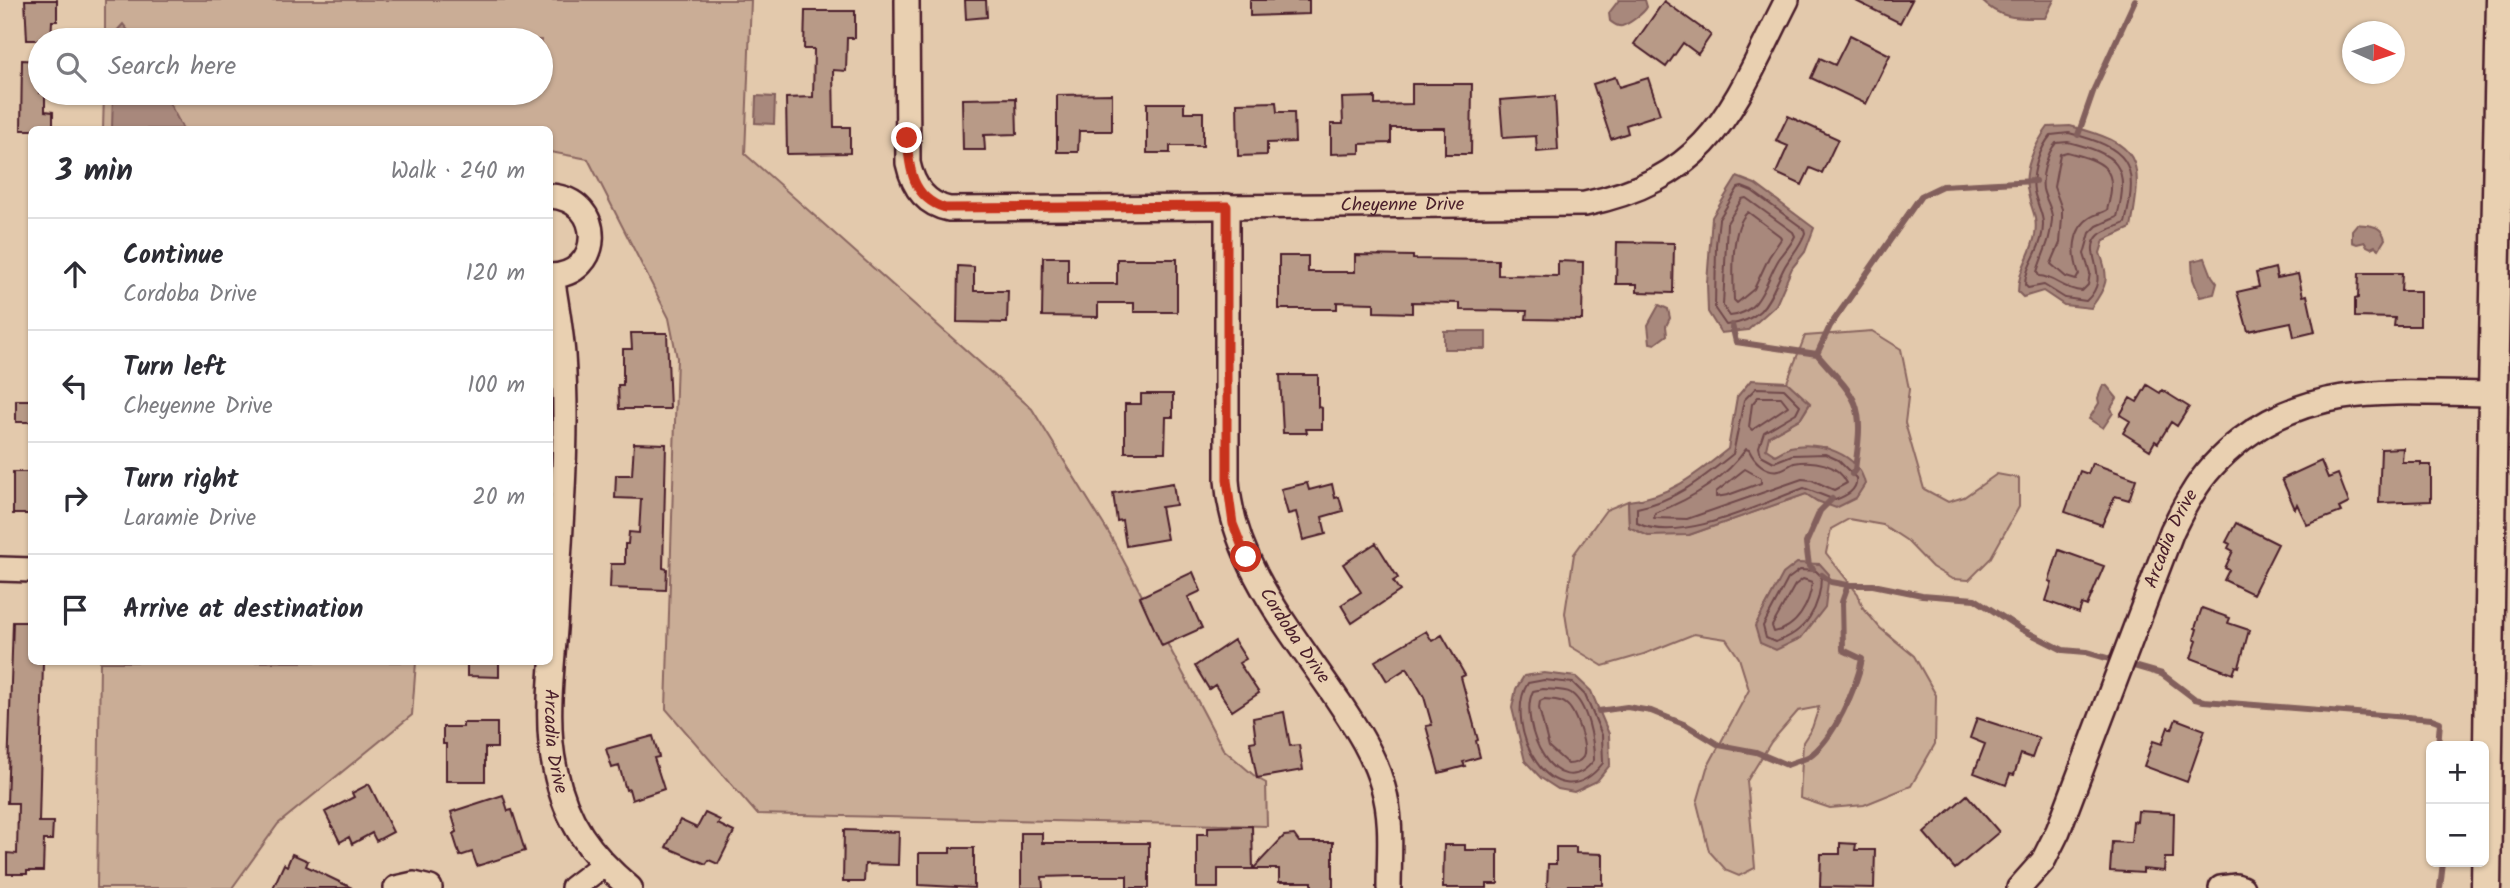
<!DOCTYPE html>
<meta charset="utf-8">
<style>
body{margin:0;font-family:Kalam,sans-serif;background:#f2f2f3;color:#2b2b33}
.controls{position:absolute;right:21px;bottom:21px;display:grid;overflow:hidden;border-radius:10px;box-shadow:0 2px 5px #0004}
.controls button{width:63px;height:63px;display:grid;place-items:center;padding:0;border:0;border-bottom:2px solid #e1e1e2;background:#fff;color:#2b2b33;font:35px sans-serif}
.compass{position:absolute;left:2342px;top:21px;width:63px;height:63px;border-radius:50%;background:#fff;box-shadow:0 2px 5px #0004;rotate:93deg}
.stop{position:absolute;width:21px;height:21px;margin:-16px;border:5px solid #c8321e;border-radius:50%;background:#fff}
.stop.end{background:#c8321e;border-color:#fff;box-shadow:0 2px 7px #0008}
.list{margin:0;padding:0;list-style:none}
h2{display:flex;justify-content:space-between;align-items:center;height:91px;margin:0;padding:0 28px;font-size:30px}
h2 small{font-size:23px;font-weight:400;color:#7c7c81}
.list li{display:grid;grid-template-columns:46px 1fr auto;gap:21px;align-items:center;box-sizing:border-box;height:112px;padding:0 28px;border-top:2px solid #e1e1e2}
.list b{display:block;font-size:26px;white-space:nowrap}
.list p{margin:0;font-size:23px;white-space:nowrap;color:#7c7c81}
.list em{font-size:23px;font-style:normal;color:#7c7c81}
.icon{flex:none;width:38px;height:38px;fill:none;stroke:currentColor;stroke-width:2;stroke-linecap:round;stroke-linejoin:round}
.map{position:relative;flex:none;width:2510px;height:888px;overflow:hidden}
.search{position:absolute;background:#fff;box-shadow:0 2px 5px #0004;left:28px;top:28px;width:525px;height:77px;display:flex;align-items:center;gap:18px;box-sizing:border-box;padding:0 24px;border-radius:38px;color:#7c7c81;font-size:26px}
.panel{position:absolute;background:#fff;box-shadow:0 2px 5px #0004;left:28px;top:126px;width:525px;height:539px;border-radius:10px}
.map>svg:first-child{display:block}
.green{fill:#caad96;stroke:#8a6660;stroke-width:2;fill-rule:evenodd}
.water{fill:#a8887b;stroke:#825e5b;stroke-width:2}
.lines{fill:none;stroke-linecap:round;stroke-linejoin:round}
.shore{stroke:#70494b;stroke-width:2}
.stream{stroke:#825e5b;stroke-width:6}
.building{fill:#b89a87;stroke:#4a1f2b;stroke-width:2}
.minor-casing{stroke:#4a1f2b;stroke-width:28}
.tertiary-casing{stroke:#4a1f2b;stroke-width:33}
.minor{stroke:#e9d0b1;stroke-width:23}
.tertiary{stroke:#e9d0b1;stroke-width:28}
.route{stroke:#c8321e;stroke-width:9}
.labels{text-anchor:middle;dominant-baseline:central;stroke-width:5;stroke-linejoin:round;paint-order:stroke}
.street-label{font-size:19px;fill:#4a1f2b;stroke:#e9d0b1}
</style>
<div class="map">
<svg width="2510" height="888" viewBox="0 0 2510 888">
<rect width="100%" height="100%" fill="#e3c9ac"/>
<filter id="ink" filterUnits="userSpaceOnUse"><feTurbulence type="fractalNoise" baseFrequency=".0143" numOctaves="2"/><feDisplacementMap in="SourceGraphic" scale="14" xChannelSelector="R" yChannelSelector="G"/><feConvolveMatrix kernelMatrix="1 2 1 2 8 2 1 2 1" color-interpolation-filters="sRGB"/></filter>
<g filter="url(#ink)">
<path class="green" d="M105,0h646l-6,154 287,255 78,126 113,214 34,29 9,5 1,43 -510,-12 -91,-105 11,-351 -8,-40 -81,-159 -38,-7v-22h-447l1,-37h437v-53h-436z
M1872,331l29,18 8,40 -4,34 19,66 24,13 16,-5 33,-23 22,4v29l-29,52 -21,21 -17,-1 -20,-12 -26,-27 -23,-15 -34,-6 -18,10 -5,24 32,41 5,14 17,20 34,28 22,39 -1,49 -24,42 -47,19 -34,3 -30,-10 3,-56 9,-14 7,-21 -21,4 -27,31 -24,39 8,87 -16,8 -12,-5 -18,-20 -12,-48 10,-35 42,-78 -10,-32 -13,-19 -32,-5 -50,20 -41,12 -33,-20 -5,-33 9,-59 32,-44 22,-9 1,26 60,8 117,-41 11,7 9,-54h-36l-15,8 -10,-6 4,-13 32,-18 9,-14 -23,-22 18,-46zM1798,563l-43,63 28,-51z
M100,662h316l-4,53 -134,109 -46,64h-135z"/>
<path class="water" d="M1619,0h26l2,7c-3,6 -18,17 -25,19 -5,1 -8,-2 -12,-5l-1,-8z
M1981,0h73l-9,18c-27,0 -44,2 -64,-18z
M123,24l12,15v1h-21v-6z
M113,93h51l19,36h-71z
M756,96l19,1 -1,27 -19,-1z
M2070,126c70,18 74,32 61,102l-27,12 -4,13c10,26 7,33 -9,55l-27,-3 -21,-14 -20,6 -5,-5c0,-23 13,-36 17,-57 3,-19 -4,-25 -7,-42 -6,-22 7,-49 20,-66z
M1737,177l18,7 59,44 -9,24 -13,16 -16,37 -28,25 -27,3 -13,-21 -1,-29 5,-66z
M2357,224c13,2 24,0 28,15l-6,10 -4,-3 -4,2 -4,-2 -2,-4 -8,2 -5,-2v-12z
M2205,258l7,18 5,7 -3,11 -14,3 -7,-18 -1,-18z
M1659,305l9,4 2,9 -4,8 1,9 -12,9 -5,-1 -2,-18z
M1444,331h42v18h-42z
M1751,380l36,2 23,21 -9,15 -32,18 -3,13 9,6c5,-2 10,-6 15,-8 28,-6 69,6 75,37l-9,14 -20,10 -19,-7 -11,-7 -117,41 -41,1 -19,-9 -1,-26c41,-4 69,-27 100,-52l9,-52z
M2103,385l4,1 10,12 -6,10 2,5 -10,15 -14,-9 10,-16 -1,-5z
M1797,563l23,1 9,10 -4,33 -24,31 -25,12 -16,-7 -5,-17 28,-52z
M1544,673l32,4 15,14 18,43 1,31 -13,16 -23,11 -16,-3 -17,-11 -16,-17 -13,-53 4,-19 8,-13z"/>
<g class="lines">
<path class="shore" d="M2069,133c59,15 71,29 56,90 -7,4 -20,6 -26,12 -19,18 15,41 -13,66l-21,-3 -21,-13 -16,3 -3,-3c0,-17 12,-30 16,-46 6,-23 -3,-29 -7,-48 -3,-18 6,-43 17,-56z
M2068,142c49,12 63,23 49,75l-20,9 -7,7 -6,21 6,19 -2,12 -6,6c-21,-2 -26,-14 -43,-15l-2,-4c6,-20 13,-29 15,-52 1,-12 -7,-20 -9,-31 -2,-14 4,-36 13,-46z
M2067,152c38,10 52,15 40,58 -5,3 -11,4 -16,7 -20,12 -19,38 -12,57l-3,6 -10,-3 -15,-13 9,-21 2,-25v-9l-8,-22 6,-33z
M1742,187l10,4 52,38 1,4c-5,14 -13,21 -20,33 -16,31 -19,55 -59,59l-11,-16 1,-64 3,-26 19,-31z
M1746,198l47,34 2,4c-4,9 -10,15 -16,23 -14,22 -17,54 -49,57l-7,-10 4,-83 15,-24z
M1748,212l32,24 1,3 -12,18 -15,32 -17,14 -3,-3c-1,-23 -4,-73 14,-88z
M1756,388l28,1 16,16 -4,8 -32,19 -5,15 2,8 13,7 18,-7 33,-1 13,6 18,18c2,13 -11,18 -21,22l-31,-12c-42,15 -124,57 -167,35v-15c38,-7 66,-30 96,-54l11,-54z
M1758,397h23l7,9 -36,24 -3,-3 3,-23z
M1746,449l3,1c5,11 17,23 30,20 6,-1 10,-5 15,-7 20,-4 44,1 53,20l-13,7 -22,-10 -10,-1 -115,40 -33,-1 1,-5c34,-13 70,-34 91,-64z
M1745,469l16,9v5l-33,12 -12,2v-5z
M1800,570l16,1 5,5c0,31 -15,57 -46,66l-9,-4 -3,-12 25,-47z
M1803,579l9,3c-2,22 -15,46 -38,50l-2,-6 23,-41z
M1544,680l29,3 12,12 17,40 1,28c-50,64 -102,-39 -75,-80z
M1543,689c8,1 21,0 28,4 17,12 23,48 23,67 -37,49 -77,-37 -61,-69z
M1544,699c7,1 17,0 22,5 9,6 22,43 17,53 -3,5 -10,7 -15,7l-19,-17 -10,-39 1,-7z"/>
<path class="stream" d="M2078,135l16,-46 41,-89
M1732,325l4,17 81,12c11,14 31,32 38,49 8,20 2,47 0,67l-3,4
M1817,354l13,-28 91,-130 21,-10 93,-5
M1813,569l-4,-3 -3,-23 14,-32 12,-12
M1822,575l9,7 17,3h25l49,10 53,4 46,30 42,21 23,2 31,9
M2127,664l35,10 33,25 9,2 228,18 8,3 -2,24
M1599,711l28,-4 24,4 35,14 33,20 37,7 31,13c7,-3 15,-5 21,-8 25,-16 49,-70 54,-98l-19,-9 -1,-48 6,-17
M2440,888l3,-26"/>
</g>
<path class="building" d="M25,0h32v21h-5l-1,19h-24z
M965,0h21l1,17 -21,2z
M1250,0h59v14l-59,2z
M1854,0h58l-12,23z
M1664,1l47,34 -13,19 -15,-11 -17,24 -32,-23z
M805,11h50v27h-8l-1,33 -13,-1 1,57h16v26l-63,1 -1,-56 27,-1 1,-48h-10z
M1850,35l40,20 -24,49 -55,-26 9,-20 15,7z
M22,60l18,1v32h5v18l8,1v18h-32z
M1615,77l4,10 29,-9 12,36 -34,11 2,8 -17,6 -18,-55z
M1412,84h60l-1,70h-26v-26h-54v15l-31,1v9l-29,1v-30h12l-1,-26 33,-1v8l37,-1z
M1112,94v37h-33l-1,21h-21v-57z
M1555,96l3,54 -21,2 -1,-16 -33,2 -3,-38z
M1016,98l1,36 -33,1 1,15h-22l-1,-51z
M1276,102l1,10h17l1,30 -28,1v12l-29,1 -1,-53z
M1147,103h37v9h19v34h-33v7h-23z
M1788,116l50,23 -16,34 -12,-5 -8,17 -26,-12 12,-27 -12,-5z
M1617,242l57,1 -1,50 -36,-1v-8h-21z
M1355,255l58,1v3l85,1v15l60,1v-15l25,1 -1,58 -56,-1 1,-8 -67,-1v-7l-48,-1v11l-38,-1v-9l-37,-1v7h-58v-53h29v16h47z
M1043,257h25v27h49v-25h60v53h-43v-9h-36v14l-56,-1z
M958,266l16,1v24h34l-1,32 -50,-1z
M2275,268l2,10 21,-4 5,22 4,-1 8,37 -21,5 -3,-15 -43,9 -11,-39 22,-5 -3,-14z
M2359,273h43l-1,18h19v35h-26l1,-8 -40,-1v-18l3,-1z
M631,333h36l3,76h-51l-1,-24h5v-36h9z
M1280,375h38v32l4,1v21h-16l1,4h-24z
M2147,385l13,8 2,-3 27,17 -12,19 -6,-4 -13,21 -3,-2 -5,9 -27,-17 7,-12 -10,-6 10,-17 7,4z
M1141,394h32v23h-7l-1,35h-40v-48h16z
M16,400h16v22h-16z
M634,443l32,1 -3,124 4,1 -1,21 -56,-2 1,-24h14v-20h3l1,-12 10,1 2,-34 -26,-1 1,-23h16z
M2403,448l-1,14h19v3h10v36l-52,2 2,-54z
M2321,461l7,17 10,-4 11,29 -10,5 2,4 -34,13 -10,-21 -2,5 -13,-30z
M2092,463l44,16 -7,21 -14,-4 -13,29 -37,-13 15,-41 8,3z
M13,472h19v42h-19z
M1173,483l3,22 -15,2 6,32 -41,7 -4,-26 -5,1 -4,-28z
M1307,483l2,7 23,-6 3,14 4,-1 4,14 -21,6 4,17 -23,6 -7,-28 -8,2 -7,-25z
M2236,523l42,21 -25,50 -29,-14 5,-10 -4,-2 8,-17 -5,-3 2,-4 -4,-2z
M1376,543l22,35 -5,3 7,10 -48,32 -11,-18 20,-13 -18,-28z
M2059,550l45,16 -17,40 -5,-2 -3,9 -33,-12 6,-19 -3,-1z
M1193,572l8,19 -13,6 14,31 -40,18 -22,-49z
M2202,608l28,10 -2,5 21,7 -10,37 -3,-1 -3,8 -42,-16 6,-17 -3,-2 3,-10 -2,-1z
M13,622h19v40h11l-4,160h14l-1,18h-8l-1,31h-16v3h-20v-21l10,1 1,-51h-11z
M1426,631l6,10 10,-6 23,40 -4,2 17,63 -2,1 4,16 -17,5 2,4 -26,7 -13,-47 6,-1 -8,-28 -17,-29 -20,13 -12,-20z
M1234,640l12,19 -7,4 20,30 -27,18 -17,-26 -6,4 -14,-23z
M467,662h32v15l-32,-1z
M1284,712l6,34 9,-1 4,25 -46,8 -7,-36 6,-1 -3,-23z
M1977,718l62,20 -7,20 -11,-4 -7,21 -4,-1 -4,11 -32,-12 11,-29 -15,-6z
M2176,719l29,11 -18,52 -43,-16 9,-25 9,3 6,-17 4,2z
M463,723h34v25h-12v33h-39v-37h-3v-17h20z
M653,736l6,21 -5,1 10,31 -32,11 -3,-11 -3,1 -7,-24 -7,2 -6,-19z
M369,784l24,48 -17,9 -4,-8 -20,11 -3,-7 -9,5 -15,-30 29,-15 -2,-4z
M503,795l5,16 4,-1 13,41 -48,15 -5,-14 -12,4 -7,-22 4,-2 -6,-20z
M1967,795l32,37 -44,37 -31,-36z
M2138,811l36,2 -1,45h-8l-1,13 -21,-2v4l-33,-2 2,-29 19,1 2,-22 4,1z
M705,813l15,7 -2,4 16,8 -16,32 -9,-4 -3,4 -40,-17 14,-27 17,8z
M1252,826l1,43h-35v19h-21v-54h11v-7z
M844,830l55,2 -1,33 -33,-1 -1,18h-21z
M1021,833h21v10h107v45h-22v-12h-50l-35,1 1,11h-22z
M1294,835l5,7h34v46h-21v-6h-33v-13h-26l31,-33z
M1840,843l16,1 -1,6h20l-1,38 -54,-1 1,-33h19z
M1444,845h21v5h33v34h-11v4h-44z
M1556,847h20v6l27,1v31h-35v3h-21l1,-24h8z
M950,848h24v40l-55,-3v-32h31z
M292,854l16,7 -2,5 46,22h-79l11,-24 3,2z"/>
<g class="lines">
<g class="minor-casing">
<g id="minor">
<path id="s1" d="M907,0l1,163c5,23 17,41 41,46l636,-5c128,-27 148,-98 202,-204"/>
<path d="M550,196c56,3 54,80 0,80"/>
<path id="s2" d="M1227,206v274c6,85 66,153 112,222 18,27 35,53 44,85 10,32 6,68 6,101"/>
<path id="s3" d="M552,276c4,26 9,52 11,79 6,86 -3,174 -7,260 -3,50 -12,105 -1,154 11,53 35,85 75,119"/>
<path d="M0,569l32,1"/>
<path d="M396,888l18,-4 16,4"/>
<path d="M573,888l30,-23"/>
<path id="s4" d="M2019,888l24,-27 15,-30 114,-300c6,-12 12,-25 20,-37 12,-21 31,-40 50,-55 75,-58 161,-45 251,-45"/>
<path d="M2221,888l15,-2 6,2"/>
</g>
</g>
<g class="tertiary-casing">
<path id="tertiary" d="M2486,888l7,-494 8,-394"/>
</g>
<use href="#minor" class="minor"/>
<use href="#tertiary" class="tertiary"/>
</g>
</g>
<g class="lines" filter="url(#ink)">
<path class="route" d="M907,138c2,30 5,60 38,70l282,-2v274l6,44 13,33"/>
</g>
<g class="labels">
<g class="street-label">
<text stroke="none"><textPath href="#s1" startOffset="682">Cheyenne Drive</textPath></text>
<text stroke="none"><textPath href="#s4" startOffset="383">Arcadia Drive</textPath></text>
<text stroke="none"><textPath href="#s2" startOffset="446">Cordoba Drive</textPath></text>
<text stroke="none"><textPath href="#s3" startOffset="467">Arcadia Drive</textPath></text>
</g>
</g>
</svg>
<div class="controls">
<button>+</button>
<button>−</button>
</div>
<svg class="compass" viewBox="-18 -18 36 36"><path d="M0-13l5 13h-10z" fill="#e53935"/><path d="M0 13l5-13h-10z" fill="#7c7c81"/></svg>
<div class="stop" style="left:1246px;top:557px"></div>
<div class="stop end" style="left:907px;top:138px"></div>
<div class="search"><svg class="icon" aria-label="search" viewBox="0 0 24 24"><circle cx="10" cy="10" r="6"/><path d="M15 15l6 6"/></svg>Search here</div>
<section class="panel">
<h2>3 min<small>Walk · 240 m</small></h2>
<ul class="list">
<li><svg class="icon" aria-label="ahead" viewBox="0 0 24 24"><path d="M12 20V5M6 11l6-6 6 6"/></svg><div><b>Continue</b><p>Cordoba Drive</p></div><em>120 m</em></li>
<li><svg class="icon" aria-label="left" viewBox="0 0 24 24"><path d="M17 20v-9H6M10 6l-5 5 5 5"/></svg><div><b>Turn left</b><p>Cheyenne Drive</p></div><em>100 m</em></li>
<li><svg class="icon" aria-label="right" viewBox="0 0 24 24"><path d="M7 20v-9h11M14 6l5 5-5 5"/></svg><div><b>Turn right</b><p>Laramie Drive</p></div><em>20 m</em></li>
<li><svg class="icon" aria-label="arrive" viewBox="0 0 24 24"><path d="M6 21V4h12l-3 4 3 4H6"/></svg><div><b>Arrive at destination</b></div></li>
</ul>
</section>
</div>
